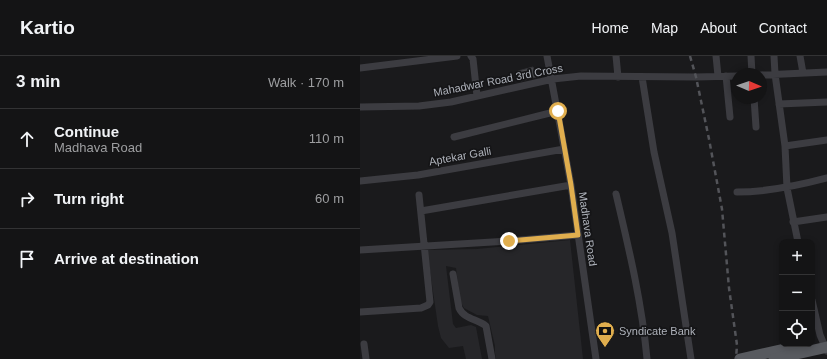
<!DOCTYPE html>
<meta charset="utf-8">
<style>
body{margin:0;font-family:Arial,sans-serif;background:#1d1d1e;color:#f1f3f6}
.controls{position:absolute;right:12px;bottom:12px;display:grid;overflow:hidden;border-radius:8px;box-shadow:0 2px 6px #0003}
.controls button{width:36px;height:36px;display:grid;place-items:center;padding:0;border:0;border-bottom:1px solid #333334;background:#141415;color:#f1f3f6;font:20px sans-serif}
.compass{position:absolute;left:371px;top:12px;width:36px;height:36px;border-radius:50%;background:#141415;box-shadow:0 2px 6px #0003;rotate:92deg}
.stop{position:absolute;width:12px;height:12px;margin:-9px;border:3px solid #e0ae4e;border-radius:50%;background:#fff}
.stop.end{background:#e0ae4e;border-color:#fff;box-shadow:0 1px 4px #0008}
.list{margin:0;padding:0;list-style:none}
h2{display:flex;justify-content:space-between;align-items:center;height:52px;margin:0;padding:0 16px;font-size:17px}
h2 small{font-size:13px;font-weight:400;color:#9d9ea0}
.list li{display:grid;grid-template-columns:26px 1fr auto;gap:12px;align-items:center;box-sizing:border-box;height:60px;padding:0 16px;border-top:1px solid #333334}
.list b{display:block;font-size:15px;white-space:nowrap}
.list p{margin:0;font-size:13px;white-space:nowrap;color:#9d9ea0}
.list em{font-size:13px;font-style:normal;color:#9d9ea0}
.icon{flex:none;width:22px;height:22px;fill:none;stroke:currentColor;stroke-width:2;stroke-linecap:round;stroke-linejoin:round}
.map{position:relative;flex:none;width:467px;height:303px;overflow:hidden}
header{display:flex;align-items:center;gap:24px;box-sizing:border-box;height:56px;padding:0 20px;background:#141415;border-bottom:1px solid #333334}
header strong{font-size:19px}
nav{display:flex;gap:22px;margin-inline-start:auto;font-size:14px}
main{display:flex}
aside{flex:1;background:#141415}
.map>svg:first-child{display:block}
.built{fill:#262629}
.building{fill:#47484c;stroke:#343438}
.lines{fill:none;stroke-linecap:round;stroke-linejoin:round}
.minor{stroke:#3c3c41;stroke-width:7}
.primary{stroke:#585a5f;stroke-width:11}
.rail{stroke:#535459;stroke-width:2.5;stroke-dasharray:5 4;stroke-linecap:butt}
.primary-bridge{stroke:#585a5f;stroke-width:11}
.route{stroke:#e0ae4e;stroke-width:5}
.labels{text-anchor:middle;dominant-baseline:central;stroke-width:3.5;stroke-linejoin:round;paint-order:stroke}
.street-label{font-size:11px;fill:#aeb2ba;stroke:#151517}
.poi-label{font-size:11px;fill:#aeb2ba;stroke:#151517;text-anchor:start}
</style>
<header>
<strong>Kartio</strong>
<nav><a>Home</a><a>Map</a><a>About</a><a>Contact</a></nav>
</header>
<main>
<aside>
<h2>3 min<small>Walk · 170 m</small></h2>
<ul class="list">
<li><svg class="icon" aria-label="ahead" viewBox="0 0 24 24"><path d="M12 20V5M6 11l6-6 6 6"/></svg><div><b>Continue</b><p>Madhava Road</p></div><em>110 m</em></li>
<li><svg class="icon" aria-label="right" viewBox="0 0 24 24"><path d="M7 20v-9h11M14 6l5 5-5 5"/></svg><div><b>Turn right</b></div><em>60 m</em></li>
<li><svg class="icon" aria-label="arrive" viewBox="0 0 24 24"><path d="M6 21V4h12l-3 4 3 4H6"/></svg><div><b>Arrive at destination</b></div></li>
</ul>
</aside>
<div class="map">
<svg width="467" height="303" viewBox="0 0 467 303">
<rect width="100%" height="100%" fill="#1a1a1c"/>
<path class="built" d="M210,184l13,119h-87l-1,-6v-7l-7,-30 -11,-1 -13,-7 -4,-7 -4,-33 -10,-2 7,58 3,4 15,-3 5,2 6,32h-16l-3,-13 -14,2 -8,-10 -3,-12 -11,-76 50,-1z"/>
<path class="building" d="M173,11l3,10 -15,4 -3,-10z"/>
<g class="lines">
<path class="minor" d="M111,0l2,3 4,37
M187,0l24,129 25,174
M256,0l2,21
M356,0l2,20
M391,0l1,18
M414,0l1,18 10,72 2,42 11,54
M440,0l3,17
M0,12l97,-12
M401,19l66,-3
M366,20l4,41
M282,21l12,75 18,81 19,126
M394,42l2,29
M419,48l48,-2
M0,51l59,-1 32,-4 102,-23 28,-3 115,1 41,-1
M94,81l104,-26
M425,90l42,-6
M0,125l58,-6 146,-26
M377,136c31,0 60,-6 90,-14
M256,138c13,55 26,109 31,165
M61,155l150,-26
M433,166l34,-5
M0,194l149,-9 69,-6
M93,218l6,34c5,11 18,11 27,18l6,33
M452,244l8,35 7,16
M0,256l61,-4 7,-3 2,-3 -11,-107
M4,288l2,15"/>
<path class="primary" d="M380,303l67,-15"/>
<path class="rail" d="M330,0l6,21 13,62 13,70 7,79 8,57 -1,14"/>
<path class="primary-bridge" d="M414,303l53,-12"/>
</g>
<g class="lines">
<path class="route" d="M149,185l69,-6 -7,-50 -13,-74"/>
</g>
<defs>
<g id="bank-pin" transform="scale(1)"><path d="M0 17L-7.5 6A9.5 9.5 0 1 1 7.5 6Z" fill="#e0ae4e" stroke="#151517"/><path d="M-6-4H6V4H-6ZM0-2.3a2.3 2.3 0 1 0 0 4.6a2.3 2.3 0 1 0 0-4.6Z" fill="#111"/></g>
</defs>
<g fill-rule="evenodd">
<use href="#bank-pin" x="245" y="275"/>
</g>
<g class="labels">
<g class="street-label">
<text transform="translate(138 24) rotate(-11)">Mahadwar Road 3rd Cross</text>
<text transform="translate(100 100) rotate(-10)">Aptekar Galli</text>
<text transform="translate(228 173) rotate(82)">Madhava Road</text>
</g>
<g class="poi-label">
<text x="259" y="275">Syndicate Bank</text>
</g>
</g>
</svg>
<div class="controls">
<button>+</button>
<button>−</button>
<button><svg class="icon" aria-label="locate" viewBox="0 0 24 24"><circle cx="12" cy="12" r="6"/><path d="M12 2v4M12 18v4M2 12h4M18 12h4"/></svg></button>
</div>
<svg class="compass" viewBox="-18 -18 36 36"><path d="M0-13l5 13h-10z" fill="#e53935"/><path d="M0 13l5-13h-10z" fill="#9d9ea0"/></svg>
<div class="stop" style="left:198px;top:55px"></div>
<div class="stop end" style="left:149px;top:185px"></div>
</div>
</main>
